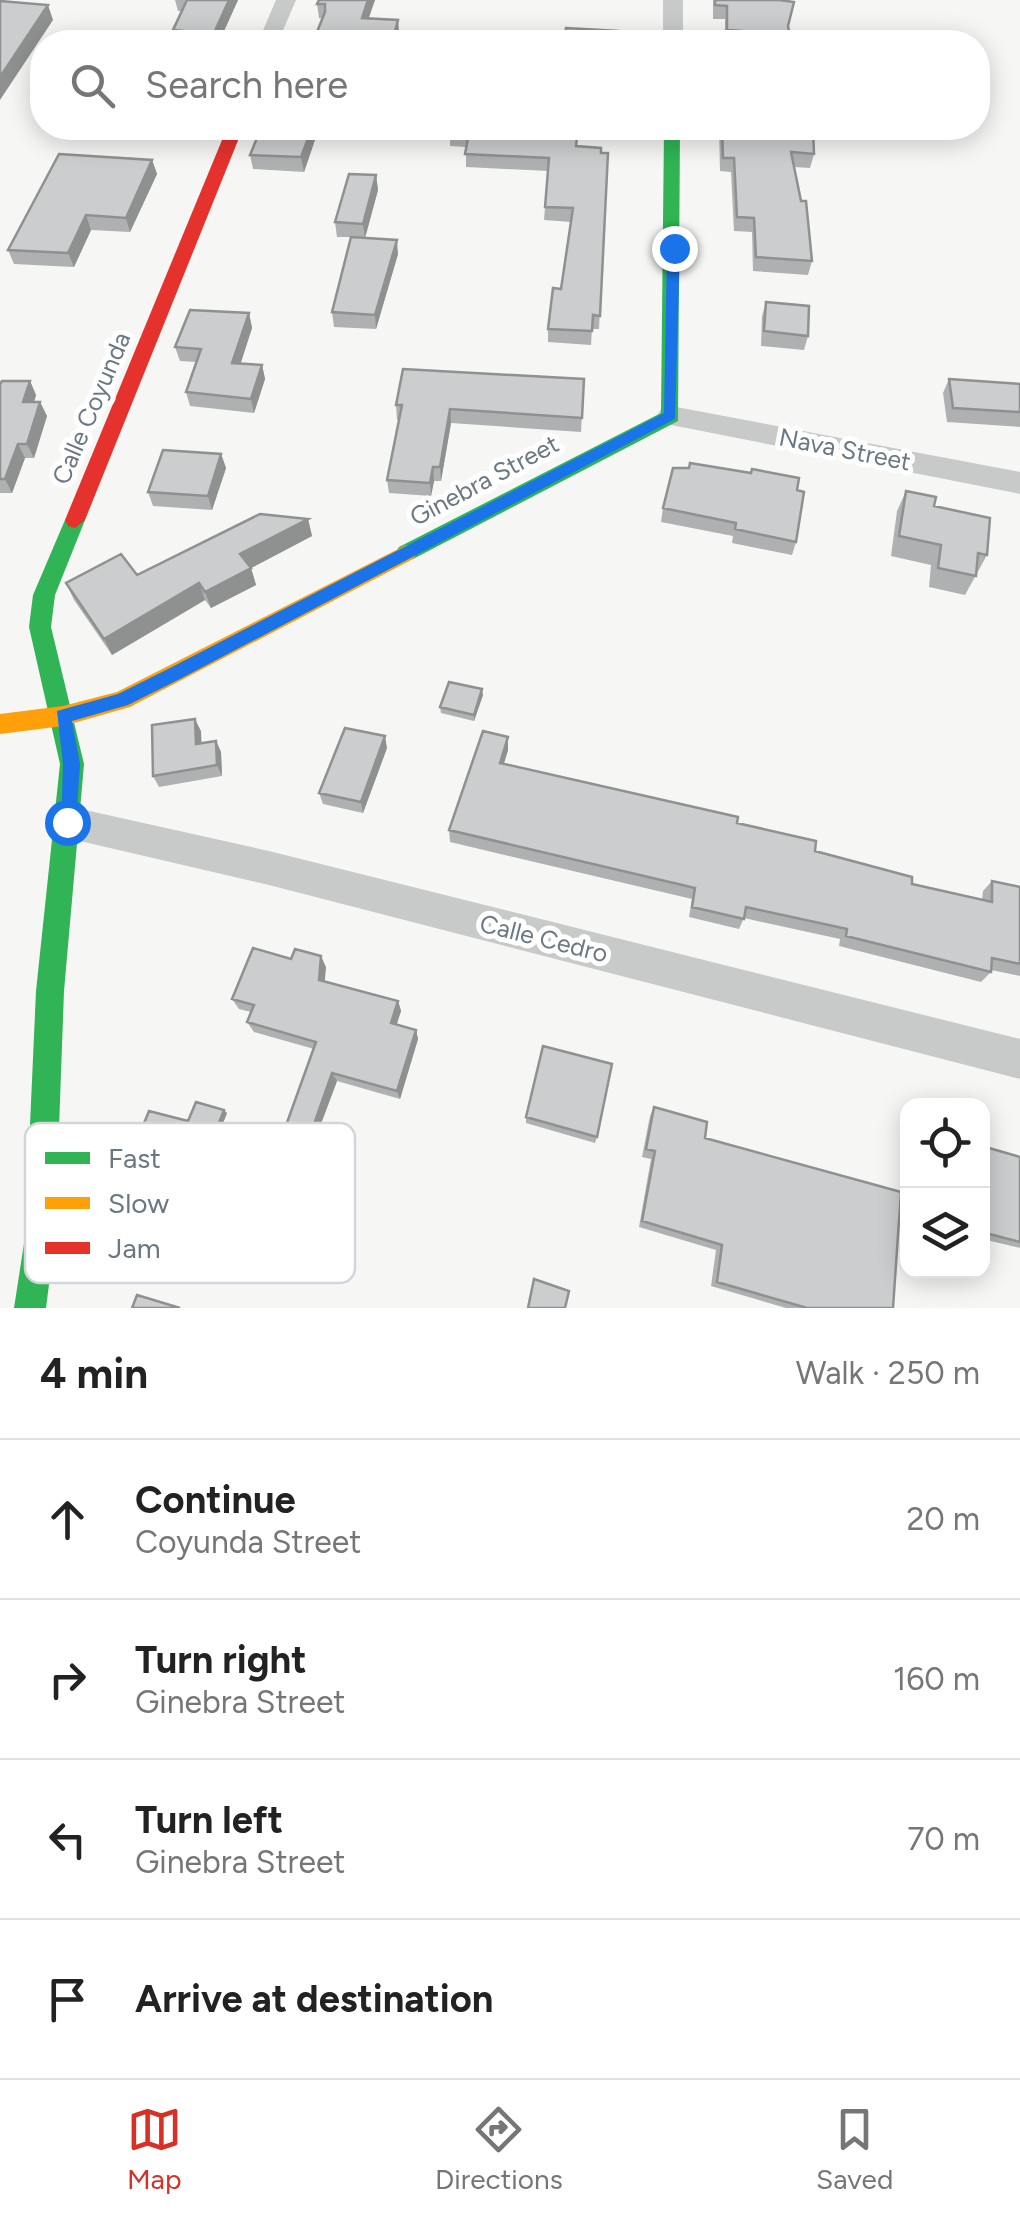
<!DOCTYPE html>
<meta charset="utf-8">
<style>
body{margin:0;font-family:Figtree,sans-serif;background:#f6f6f6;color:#222}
.controls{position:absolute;right:30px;bottom:30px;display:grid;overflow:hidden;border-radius:20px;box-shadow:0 5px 25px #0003}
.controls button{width:90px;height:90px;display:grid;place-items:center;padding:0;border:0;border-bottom:2px solid #e0e0e0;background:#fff;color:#222;font:50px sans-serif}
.stop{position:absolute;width:30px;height:30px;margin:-22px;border:8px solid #1a73e8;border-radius:50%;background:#fff}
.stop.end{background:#1a73e8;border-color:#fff;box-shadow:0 2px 10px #0008}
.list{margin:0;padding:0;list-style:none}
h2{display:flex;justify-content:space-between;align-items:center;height:130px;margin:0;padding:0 40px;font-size:42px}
h2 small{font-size:32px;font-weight:400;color:#767676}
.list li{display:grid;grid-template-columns:65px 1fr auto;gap:30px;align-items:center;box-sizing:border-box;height:160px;padding:0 40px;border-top:2px solid #e0e0e0}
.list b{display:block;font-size:38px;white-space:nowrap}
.list p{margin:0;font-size:32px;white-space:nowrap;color:#767676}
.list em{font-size:32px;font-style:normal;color:#767676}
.icon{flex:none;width:55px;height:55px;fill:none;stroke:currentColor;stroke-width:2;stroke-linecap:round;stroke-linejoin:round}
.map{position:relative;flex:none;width:1020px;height:1308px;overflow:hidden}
.search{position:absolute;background:#fff;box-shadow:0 5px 25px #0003;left:30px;right:30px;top:30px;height:110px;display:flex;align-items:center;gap:25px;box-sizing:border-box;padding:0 35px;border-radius:40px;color:#767676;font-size:38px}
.sheet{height:770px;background:#fff}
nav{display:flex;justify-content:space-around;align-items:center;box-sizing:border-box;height:140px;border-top:2px solid #e0e0e0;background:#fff;font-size:28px;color:#767676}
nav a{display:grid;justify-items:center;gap:5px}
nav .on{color:#d93025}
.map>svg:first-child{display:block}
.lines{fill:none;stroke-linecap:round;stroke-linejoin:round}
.street{fill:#c8caca;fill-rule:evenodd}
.fast{fill:#30b455;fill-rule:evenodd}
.slow{fill:#ff9f0a;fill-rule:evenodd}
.jam{fill:#e5322d;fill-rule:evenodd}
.wall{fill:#afb0b1}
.shaded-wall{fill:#8f9090}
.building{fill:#cccdce;stroke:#8f9090;stroke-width:2.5}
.route{fill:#1a73e8}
.labels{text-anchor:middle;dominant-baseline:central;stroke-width:10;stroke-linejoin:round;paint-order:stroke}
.street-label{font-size:25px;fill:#697882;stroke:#fff}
.key{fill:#fff;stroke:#d2d6da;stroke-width:2.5}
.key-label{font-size:28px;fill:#697882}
</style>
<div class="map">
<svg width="1020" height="1308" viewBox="0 0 1020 1308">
<rect width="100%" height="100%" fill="#f6f6f5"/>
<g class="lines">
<path class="street" d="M276,0h20l-18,42h-20z
M663,0h20v42h-20z
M671,406l349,66v22l-359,-71 -4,-7 4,-7z
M67,806l202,45 751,188v40l-751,-194 -202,-47 -13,-4 -5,-12 5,-12z"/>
<path class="fast" d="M664,128h16l-2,293 -265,138h-14l-4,-6 4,-6 262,-134z
M75,512l10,8 -30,75 -4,32 33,137 -20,227 -9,246 -9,71h-32l11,-71 11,-246 24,-227 -31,-137 4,-32 32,-75z"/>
<path class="slow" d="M406,545l7,2 4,6 -4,6 -283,148 -67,19 -63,8v-20l63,-8 54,-14z"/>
<path class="jam" d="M227,128h16l-158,392 -10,8 -7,-2 -3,-6z"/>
</g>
<path class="wall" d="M175,0h63l-19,42h-43l-3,-12 9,-19h-4z
M319,0h56l-7,18 30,2 1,14 -80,-16 -2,-14z
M713,0h66l10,27 2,15h-66v-23h-12z
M319,128l-15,44 -51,-3 -3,-14z
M450,128l127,18 24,7h7l-9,176h-7l-1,16 -43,-3v-13l13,-40 10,-67 -27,-2 4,-49 -82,-4v-20l-16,-1z
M719,128h94l1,26 -4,14 -16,-1 18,94 -4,14 -55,-4 -1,-39 -18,-1 -3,-59 -11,-1z
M152,160l5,14 -27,58 -39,-2 -17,37 -60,-3 -6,-14z
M376,175l2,15 -13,48 33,16 -22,75 -42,-2 -2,-15 19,-75h-14l-2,-15z
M766,302l42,34 -4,14 -43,-4 1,-30z
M249,313l3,15 -12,36 22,1 3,14 -11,34 -64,-7 -4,-14 10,-30 -16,-1 -5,-14z
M584,379l-3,53 -130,-9 -10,58h-7l-3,15 -42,-3 -2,-13 12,-60h-2l-1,-15z
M949,379l71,5v43l-73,-5 -4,-29z
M30,381l6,14 -2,7h6l7,14 -13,42h-9l-13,35h-12v-109z
M221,454l5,14 -14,42 -59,-4 -5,-14z
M797,490l-1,52 -4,13 -60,-12 1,-7 -72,-14 2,-14z
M906,491l81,64 -22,40 -36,-8 2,-22 -40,-9 6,-45z
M308,519l4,17 -61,32 5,17 -45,23 -6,-8 -93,55 -38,-55 -8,-17 71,-8z
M483,695l-9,26 -33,-8 -1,-6z
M201,731v12l15,-2 5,11 1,24 -63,11 -6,-11z
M508,737v13l-4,14 233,59 175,61 70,16 1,-9 9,-10 28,6v89l-29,-6v2l-10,10 -142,-36 1,-7 -96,-21 -5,11 -50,-12 3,-18 -242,-57 -1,-12z
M387,748l-24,65 -40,-9 -4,-11z
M326,967l-2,14 74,20 3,10 -5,14 20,5 2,9 -18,60 -63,-18 -19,51 11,9 -29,83 -37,-12 -6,-6 57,-157 -60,-17 -7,-10 4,-10 -12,-3 -7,-10z
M654,1107l51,31 188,170h-107l-75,-22 5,-36 -77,-23 12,-68 -9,-2 8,-41z
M227,1113l-17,43 -66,-20 -4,-3z
M526,1117l71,20 -2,6 -69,-20z
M982,1146l38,11v91l-38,-9z"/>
<path class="shaded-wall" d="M229,0h9l-19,42h-9z
M368,0h7l-11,32 -2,-14z
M48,5l5,15 -53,80v-23z
M398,20l1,14 -2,8h-5z
M312,128h7l-15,44 -3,-15z
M152,160l5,14 -27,58 -4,-14z
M376,175l2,15 -13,48 -2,-14z
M86,215l5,15 -17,37 -6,-14z
M397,240l1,14 -22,75 -1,-14z
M249,313l3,15 -16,50 -4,-15z
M262,365l3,14 -11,34 -3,-14z
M30,381l6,14 -6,21 -7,-14z
M40,402l7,14 -13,42 -7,-14z
M450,409l1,14 -10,58 -1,-14z
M18,444l7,14 -13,35 -7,-14z
M221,454l5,14 -14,42 -4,-14z
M433,467l1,14 -3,15 -1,-13z
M308,519l4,17 -61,32 5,17 -45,23 -6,-16 35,-38z
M199,583l6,17 -93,55 -8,-16z
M482,689l1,6 -9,26v-6z
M195,719l6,12 1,25 -6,-12z
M385,736l2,12 -24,65 -2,-11z
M508,737v13l-8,25v-12z
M216,741l5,11 1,24 -5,-11z
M321,956l5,11 -2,23 -5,-10z
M398,1001l3,10 -7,22 -3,-10z
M416,1030l2,9 -18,60 -3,-8z
M332,1073l5,8 -21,56 -4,-7z
M224,1110l3,3 -17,43 -3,-3z
M324,1134l5,7 -29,83 -5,-6z"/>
<path class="building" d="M187,0h42l-19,42h-31l5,-11 -11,-1z
M319,0h49l-6,18 36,2 -6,22h-79l12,-30v-8h-8z
M715,0h64l15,2 -6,24 3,16h-49v-11l-15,-1v-24l-12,-1z
M0,1l48,4 -48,72z
M566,28l52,3 -1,11h-52z
M261,128h51l-11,29 -51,-2z
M450,128h128l-2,18 25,2v5h7l-8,163 -7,-1 -1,16 -44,-2 5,-41 8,1 12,-81 -28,-1 4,-49 -84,-4 4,-21 -20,-1z
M722,128h91l1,26 -23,-2 10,49h5l6,60 -56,-4 -2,-39 -17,-1 -3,-59h-11z
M59,154l93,6 -26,58 -40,-3 -18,38 -60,-3z
M349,174l27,1 -13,49 -28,-2z
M351,237l46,3 -22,75 -43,-3z
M766,302l43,4 -1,30 -44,-5z
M190,310l59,3 -17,50 30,2 -11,34 -65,-7 15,-43 -26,-2z
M403,369l181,10 -2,39 -132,-9 -10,58h-7l-3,16 -43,-3 15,-75h-6z
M949,379l71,5v28l-67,-4z
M2,381h28l-7,21h17l-13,42h-9l-13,35h-5v-95z
M163,450l58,4 -13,42 -60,-4z
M690,463l61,10 1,-4 47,9 -2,12 7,2 -8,50 -61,-13 1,-6 -73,-15 10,-40h16z
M906,491l30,6 -2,9 56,12 -3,37 -9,-2 -2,23 -38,-8 3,-23 -42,-9z
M260,514l48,5 -68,35 11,14 -46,24 -6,-9 -95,56 -38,-56 55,-29 16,21z
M449,682l33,7 -8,26 -34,-8z
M195,719l1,25 20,-3 1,24 -64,11 -1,-51z
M345,728l40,8 -24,66 -42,-9z
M483,731l25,6 -8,26 238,54 -1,6 79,18 -1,10 97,26v7l80,18v-21l28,6v77l-28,-6 -1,14 -145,-36 1,-7 -101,-22 -2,12 -52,-12 3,-19 -246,-58z
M253,948l38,11 4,-10 26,7 -2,24 79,21 -7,22 25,7 -19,61 -65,-18 -20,57 12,4 -29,84 -38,-12 59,-164 -69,-20 7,-17 -22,-6z
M543,1046l69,18 -15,73 -71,-20z
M196,1102l28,8 -17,43 -67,-20 9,-22 39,10z
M654,1107l53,15 -2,16 196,54 -8,116h-86l-90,-26 5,-37 -80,-24 13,-70 -9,-2z
M982,1146l38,11v85l-38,-10z
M534,1279l35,12 -4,17h-37z
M137,1295l43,13h-48z"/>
<path class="route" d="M674,244l6,4 -5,171 -495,260 -52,26 -56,16 8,43 -4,58 -9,8 -6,-2 2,-64 -6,-53 61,-17 50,-25 496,-256 3,-165z"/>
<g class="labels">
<g class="street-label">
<text transform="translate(91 408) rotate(-67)">Calle Coyunda</text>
<text transform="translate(845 449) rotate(11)">Nava Street</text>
<text transform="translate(484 480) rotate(-28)">Ginebra Street</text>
<text transform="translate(544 938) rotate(14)">Calle Cedro</text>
</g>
</g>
<rect x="25" y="1123" width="330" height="160" rx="15" class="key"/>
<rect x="45" y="1152" width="45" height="12" fill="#30b455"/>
<rect x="45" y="1197" width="45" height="12" fill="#ff9f0a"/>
<rect x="45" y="1242" width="45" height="12" fill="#e5322d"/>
<g class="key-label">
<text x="108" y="1168">Fast</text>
<text x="108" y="1213">Slow</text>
<text x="108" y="1258">Jam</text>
</g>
</svg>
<div class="controls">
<button><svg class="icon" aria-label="locate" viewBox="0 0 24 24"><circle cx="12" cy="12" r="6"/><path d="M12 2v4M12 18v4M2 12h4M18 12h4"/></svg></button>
<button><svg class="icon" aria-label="layers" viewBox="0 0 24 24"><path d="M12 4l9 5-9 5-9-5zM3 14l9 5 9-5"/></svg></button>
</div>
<div class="stop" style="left:67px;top:822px"></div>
<div class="stop end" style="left:674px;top:248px"></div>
<div class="search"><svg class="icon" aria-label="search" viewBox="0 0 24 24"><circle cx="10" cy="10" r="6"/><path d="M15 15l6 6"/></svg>Search here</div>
</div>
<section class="sheet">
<h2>4 min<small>Walk · 250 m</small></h2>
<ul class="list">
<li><svg class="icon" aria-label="ahead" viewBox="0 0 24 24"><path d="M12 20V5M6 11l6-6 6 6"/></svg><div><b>Continue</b><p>Coyunda Street</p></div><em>20 m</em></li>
<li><svg class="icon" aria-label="right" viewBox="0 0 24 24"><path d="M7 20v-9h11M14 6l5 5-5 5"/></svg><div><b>Turn right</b><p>Ginebra Street</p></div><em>160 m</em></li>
<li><svg class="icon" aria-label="left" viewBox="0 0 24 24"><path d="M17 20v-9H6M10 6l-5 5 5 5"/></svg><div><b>Turn left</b><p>Ginebra Street</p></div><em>70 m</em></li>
<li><svg class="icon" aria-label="arrive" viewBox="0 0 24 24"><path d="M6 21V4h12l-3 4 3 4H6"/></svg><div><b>Arrive at destination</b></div></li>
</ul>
</section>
<nav>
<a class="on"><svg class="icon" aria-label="map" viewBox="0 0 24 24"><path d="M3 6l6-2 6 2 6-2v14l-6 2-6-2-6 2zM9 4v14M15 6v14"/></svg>Map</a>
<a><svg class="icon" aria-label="directions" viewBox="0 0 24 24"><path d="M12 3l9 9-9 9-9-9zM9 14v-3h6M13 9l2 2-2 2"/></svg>Directions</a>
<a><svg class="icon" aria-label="saved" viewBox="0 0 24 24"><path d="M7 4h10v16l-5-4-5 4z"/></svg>Saved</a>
</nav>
